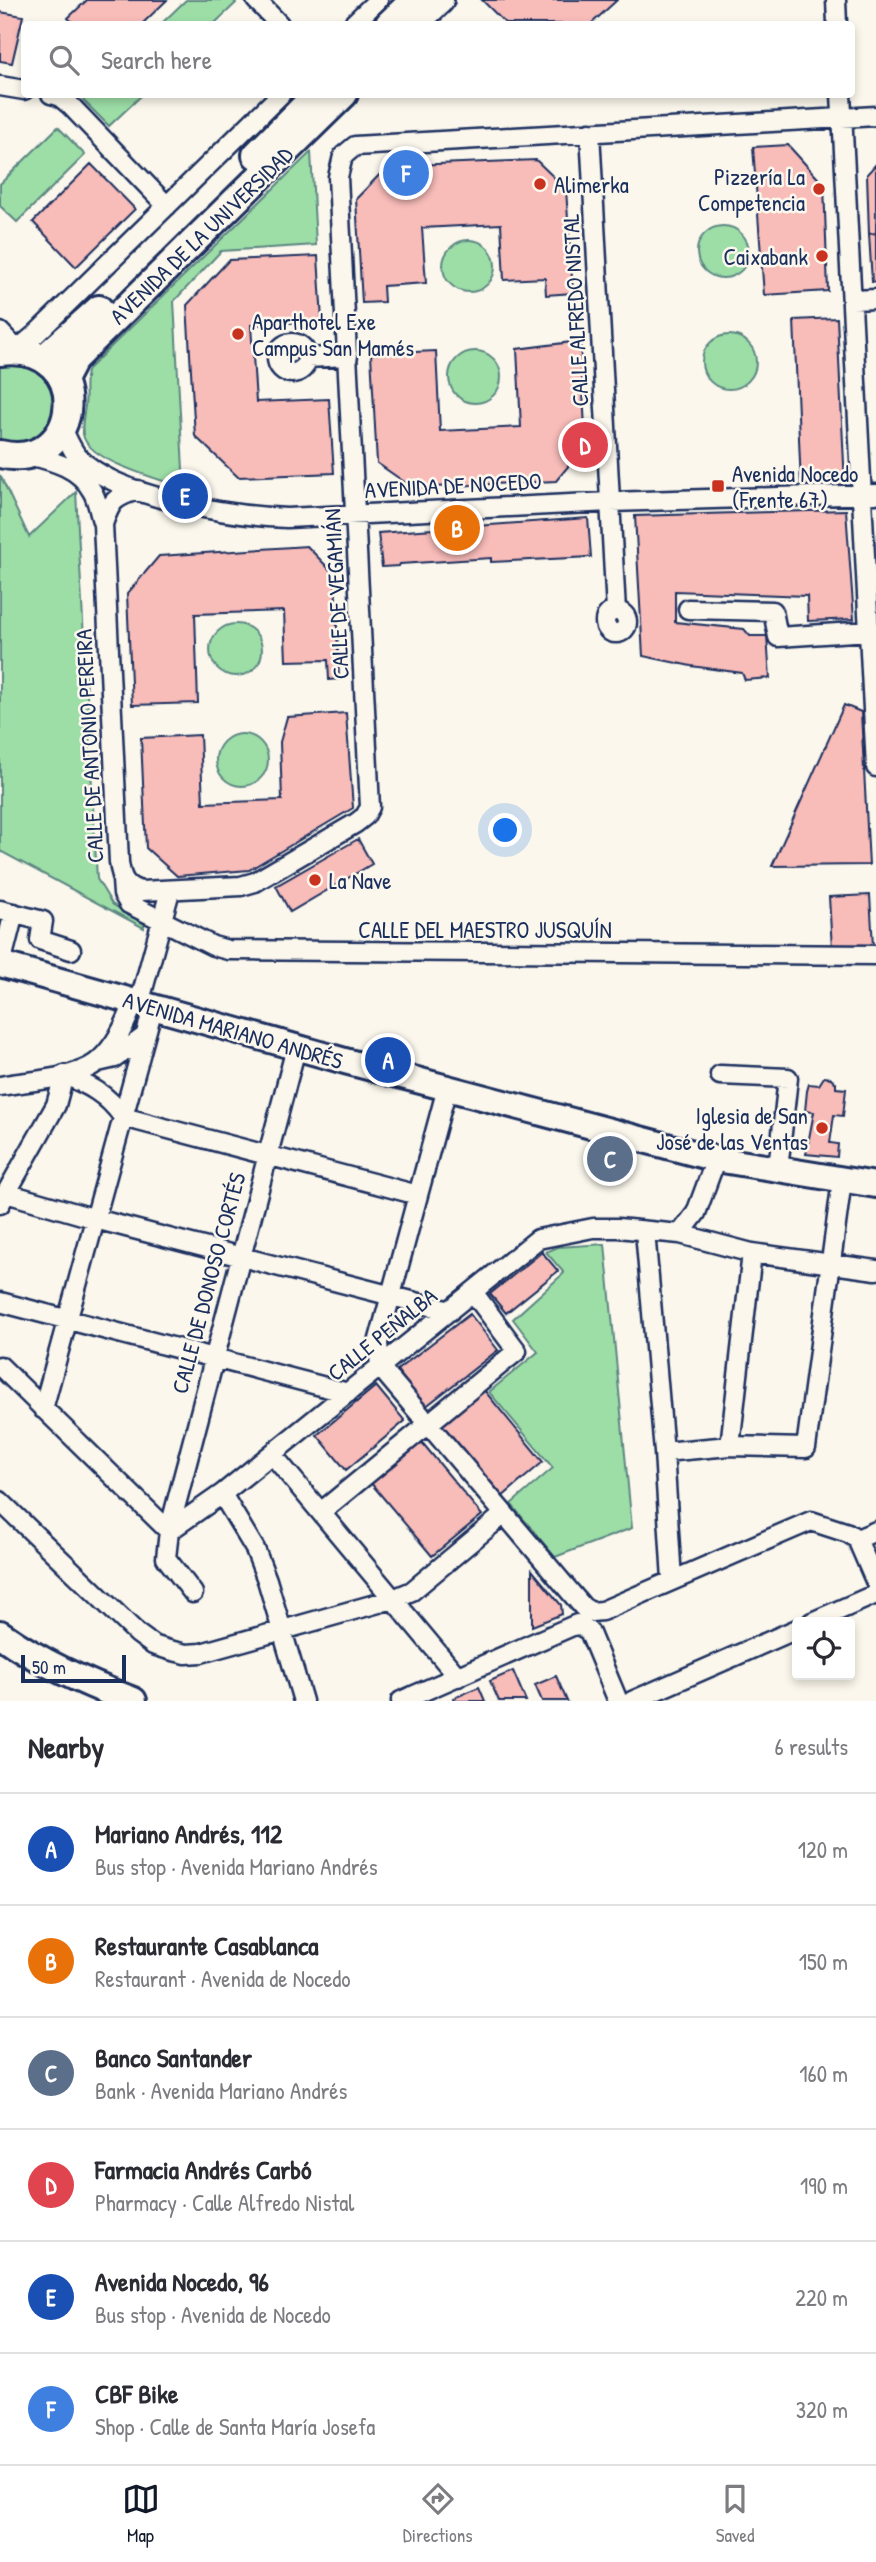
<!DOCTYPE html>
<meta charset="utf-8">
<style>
body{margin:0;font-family:"Patrick Hand",sans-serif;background:#f2f2f3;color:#2b2b33}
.controls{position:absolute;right:21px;bottom:21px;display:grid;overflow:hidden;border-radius:7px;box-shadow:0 4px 10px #0003}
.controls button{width:63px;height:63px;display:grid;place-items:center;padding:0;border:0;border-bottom:2px solid #e1e1e2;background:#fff;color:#2b2b33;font:35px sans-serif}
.scale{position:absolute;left:21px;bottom:18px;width:105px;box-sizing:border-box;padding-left:7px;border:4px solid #1b2f5e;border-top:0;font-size:19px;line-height:24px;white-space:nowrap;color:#1b2f5e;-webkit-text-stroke:5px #fbf7ec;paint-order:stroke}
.you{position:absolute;left:506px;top:831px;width:24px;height:24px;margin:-18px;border:5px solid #fff;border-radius:50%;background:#1a73e8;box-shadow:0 0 0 10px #1a73e833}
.badge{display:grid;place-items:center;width:46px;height:46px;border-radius:50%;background:#111827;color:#fff;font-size:23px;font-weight:700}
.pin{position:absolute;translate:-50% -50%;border:4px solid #fff;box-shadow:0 2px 7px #0006}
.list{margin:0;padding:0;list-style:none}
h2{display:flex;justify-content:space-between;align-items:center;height:91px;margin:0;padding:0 28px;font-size:30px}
h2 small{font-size:23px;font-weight:400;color:#7c7c81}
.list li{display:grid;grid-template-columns:46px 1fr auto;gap:21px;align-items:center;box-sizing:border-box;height:112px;padding:0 28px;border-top:2px solid #e1e1e2}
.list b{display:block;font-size:26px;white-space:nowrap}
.list p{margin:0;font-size:23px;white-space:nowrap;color:#7c7c81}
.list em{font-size:23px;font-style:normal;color:#7c7c81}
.icon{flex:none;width:38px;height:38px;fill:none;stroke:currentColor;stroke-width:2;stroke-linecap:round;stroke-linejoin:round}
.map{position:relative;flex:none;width:876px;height:1701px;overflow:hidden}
.search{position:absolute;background:#fff;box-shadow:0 4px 10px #0003;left:21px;right:21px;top:21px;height:77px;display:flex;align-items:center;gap:18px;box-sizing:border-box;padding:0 24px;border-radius:7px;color:#7c7c81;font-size:26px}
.sheet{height:763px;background:#fff}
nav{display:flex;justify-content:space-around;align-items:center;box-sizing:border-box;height:98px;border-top:2px solid #e1e1e2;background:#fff;font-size:19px;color:#7c7c81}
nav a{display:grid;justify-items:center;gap:4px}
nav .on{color:#111827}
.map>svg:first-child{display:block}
.green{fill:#9ddea7;stroke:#5c8682;stroke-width:2}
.building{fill:#f8bcb9;stroke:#1b2f5e;stroke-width:2}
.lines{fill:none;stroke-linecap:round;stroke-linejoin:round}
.minor-casing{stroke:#1b2f5e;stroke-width:23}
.secondary-casing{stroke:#1b2f5e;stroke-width:30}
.primary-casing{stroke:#1b2f5e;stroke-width:32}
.minor{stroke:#fbf7ec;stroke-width:18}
.secondary{stroke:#fbf7ec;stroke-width:24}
.primary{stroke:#fbf7ec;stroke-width:26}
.poi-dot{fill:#c8321e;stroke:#fbf7ec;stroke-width:2.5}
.labels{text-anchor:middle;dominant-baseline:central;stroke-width:5;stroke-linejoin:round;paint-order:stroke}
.poi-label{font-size:23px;fill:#1b2f5e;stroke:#fbf7ec;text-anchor:start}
.street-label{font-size:23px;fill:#1b2f5e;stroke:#fbf7ec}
</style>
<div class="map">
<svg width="876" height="1701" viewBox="0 0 876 1701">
<rect width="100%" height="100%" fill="#fbf7ec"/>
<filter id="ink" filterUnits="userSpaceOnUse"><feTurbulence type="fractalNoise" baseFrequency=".0143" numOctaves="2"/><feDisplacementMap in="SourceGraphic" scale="14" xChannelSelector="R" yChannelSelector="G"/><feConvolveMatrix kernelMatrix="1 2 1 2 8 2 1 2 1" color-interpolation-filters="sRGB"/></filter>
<g filter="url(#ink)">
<path class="green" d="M186,0h47l3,3 -22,21h-53z
M90,94h52v1l-33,31 -26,-26z
M58,127l27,28 -68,67 -17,-16v-22z
M311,152l5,93 -95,6 -47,50 10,187c-24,-9 -90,-25 -100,-50 -4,-10 0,-22 1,-32 2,-13 -2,-24 3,-37z
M697 252a26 26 0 1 1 52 0a26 26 0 1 1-52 0Z
M443 266a26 26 0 1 1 52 0a26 26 0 1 1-52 0Z
M702 362a27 27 0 1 1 54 0a27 27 0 1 1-54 0Z
M449 377a26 26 0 1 1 52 0a26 26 0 1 1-52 0Z
M7,363c73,-3 53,101 -7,77v-74z
M0,475l29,62 47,-45 21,387 15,25 32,20v4l-144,-77z
M210 650a26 26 0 1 1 52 0a26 26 0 1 1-52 0Z
M216 760a26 26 0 1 1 52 0a26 26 0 1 1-52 0Z
M605,1244l27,284 -77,29 -44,-53 42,-36 -64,-76 49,-40 -25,-33 51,-46 -18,-21 12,-5z"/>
<path class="building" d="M87,0h80l-25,24h-68l-6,-6z
M482,0h135l-26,24h-85z
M0,12l23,4 -11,47 -12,-2z
M788,145l36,40 4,106 -64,4 -11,-148z
M536,160l30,29 7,104 -27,2 -1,-17 -41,2 -3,-56 -79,4 4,55 -43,3 1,16 -22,1 -6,-104 32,-33z
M91,164l44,45 -59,58 -43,-45z
M876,164v69l-7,1 -2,-60z
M876,233v48l-4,1 -3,-48z
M318,256l4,65 -71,4 5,77 73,-3 5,74 -96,4 -43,-41 -8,-131 42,-45z
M837,318l8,167 -44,1 -7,-166z
M580,341l6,104 -30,36 -143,7 -36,-25 -6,-109 65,-3 4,80 81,-4 -4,-78z
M846,510l8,109 -46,2 -1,-25 -132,-5v31l69,7 6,7h17l3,42 -25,2 -3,-7 -51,-7 -48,-10 -8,-140z
M588,518l3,39 -100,5v-4l-91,6 -1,2 -17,1 -4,-34z
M307,546l28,29 4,104 -10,1 -1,-20 -42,1 -2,-50 -89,3 3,89 -66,2 -5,-111 32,-38z
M844,705l17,7 8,153 -97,1z
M346,713l7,95 -104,62 -72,6 -31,-28 -5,-110 59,-3 3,68 79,-3 -2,-58 7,-25z
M358,839l14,25 -82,48 -14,-26z
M870,895l3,51 -41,3 -3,-52z
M824,1077l7,1 5,5v5l10,1 -3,27 -9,-1 -4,28 8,1 -1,13 -31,-3 8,-42 -9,-1 2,-20 2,-7 10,1z
M542,1252l16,19 -52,42 -16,-19z
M470,1314l28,36 -73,57 -28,-37z
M376,1386l29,35 -59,49 -29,-35z
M484,1390l59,72 -41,35 -60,-72z
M420,1440l62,75 -50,41 -62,-74z
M532,1570l29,35 1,9 -30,12z
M513,1671l13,30h-27l-9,-20z
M556,1676l11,25h-25l-7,-16z
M479,1687l6,14h-30l-1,-3z"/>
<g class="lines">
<g class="minor-casing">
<path id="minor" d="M256,0l23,24
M836,0l1,24
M353,24l25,-24
M0,86l24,4
M51,94l8,2 11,9 97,101
M841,94l35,673
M590,132l26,479
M852,300l24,-1
M0,332l17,18 19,-16 245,-240
M277 358a15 15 0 1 1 30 0a15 15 0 1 1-30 0Z
M307,358l41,-2
M62,428c5,10 9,21 16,29 39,41 153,59 209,61l323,-16 266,-8
M29,455c24,6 50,12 63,36 6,9 7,23 11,33l16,338c2,16 6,25 22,29l100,-5 14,-4 101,-59 9,-7 5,-9 -32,-630 5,-21 12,-10 521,-30
M103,524c8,-23 11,-27 35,-34
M688,609l85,2 5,26 91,-6
M605 622a11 11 0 1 1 22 0a11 11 0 1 1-22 0Z
M122,880l1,14 6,10 84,42 15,4 648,5
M0,910l43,11 -3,19 31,10
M1,964l13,-51
M139,1004l31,-113
M98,1062l17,-4 30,-22
M64,1075c25,10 43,19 59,42l295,78
M720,1075l68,3 -10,91
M0,1086c26,-5 75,-7 96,-23 19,-15 30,-39 38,-61
M447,1088l-69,255 2,24 203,240 8,5 11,-1 209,-90 37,12 9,6
M6,1193l97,28 347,90
M0,1204l56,-99 8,-30
M645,1231l19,221 8,128
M680,1234l72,19 124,17
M0,1302l348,91
M0,1366l169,165
M43,1409l110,-401
M730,1446l22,-193
M664,1452l66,-6 76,2 36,-268
M272,1454l186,223
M222,1494l33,55 12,31 36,121
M0,1501l138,133 15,11 16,5 17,4 15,-1 192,-54 19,-8 91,-76
M321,1512l196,-161 -44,-59
M169,1531l53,-37 316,-255 55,-11h25l62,6 16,-21 20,-54
M857,1539l19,44
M857,1539l19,-8
M193,1593l-27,-35 3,-27 127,-483
M812,1622l64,-28
M401,1701l176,-77 12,7 29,70
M632,1701l165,-72"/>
</g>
<g class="secondary-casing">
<path id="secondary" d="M0,964l345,97 371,98 160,26"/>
</g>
<g class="primary-casing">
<path id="primary" d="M389,24l25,-24
M415,24l25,-24
M256,155l61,-61
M0,352c96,-12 84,122 0,102
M44,358l55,-49
M63,380l11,-21 270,-265
M0,1634c41,29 86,49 133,67"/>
</g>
<use href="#minor" class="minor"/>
<use href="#secondary" class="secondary"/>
<use href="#primary" class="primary"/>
</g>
</g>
<g class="poi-dot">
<circle cx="540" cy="184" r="7"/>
<circle cx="819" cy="189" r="7"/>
<circle cx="822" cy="256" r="7"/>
<circle cx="238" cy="334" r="7"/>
<rect x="711" y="479" width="14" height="14" rx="3.5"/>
<circle cx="315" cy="880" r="7"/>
<circle cx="822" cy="1128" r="7"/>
</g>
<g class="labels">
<g class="poi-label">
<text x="805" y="176" text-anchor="end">Pizzería La<tspan x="805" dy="26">Competencia</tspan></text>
<text x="554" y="184">Alimerka</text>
<text x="808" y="256" text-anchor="end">Caixabank</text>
<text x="252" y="321">Aparthotel Exe<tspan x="252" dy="26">Campus San Mamés</tspan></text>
<text x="732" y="473">Avenida Nocedo<tspan x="732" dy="26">(Frente 67)</tspan></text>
<text x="329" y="880">La Nave</text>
<text x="808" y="1115" text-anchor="end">Iglesia de San<tspan x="808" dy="26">José de las Ventas</tspan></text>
</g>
<g class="street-label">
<text transform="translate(201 235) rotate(-44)">AVENIDA DE LA UNIVERSIDAD</text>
<text transform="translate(575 310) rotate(-93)">CALLE ALFREDO NISTAL</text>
<text transform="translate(453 485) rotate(-3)">AVENIDA DE NOCEDO</text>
<text transform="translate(336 594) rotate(-93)">CALLE DE VEGAMIÁN</text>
<text transform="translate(89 746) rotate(-93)">CALLE DE ANTONIO PEREIRA</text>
<text x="485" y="929">CALLE DEL MAESTRO JUSQUÍN</text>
<text transform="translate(233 1030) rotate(16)">AVENIDA MARIANO ANDRÉS</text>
<text transform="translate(208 1283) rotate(-75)">CALLE DE DONOSO CORTÉS</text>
<text transform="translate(382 1334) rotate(-39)">CALLE PEÑALBA</text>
</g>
</g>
</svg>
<div class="controls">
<button><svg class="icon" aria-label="locate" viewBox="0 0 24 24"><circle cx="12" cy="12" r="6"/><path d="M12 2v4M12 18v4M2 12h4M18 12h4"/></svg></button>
</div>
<div class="scale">50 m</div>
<div class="you"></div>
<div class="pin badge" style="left:388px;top:1060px;background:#1a4fb4">A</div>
<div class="pin badge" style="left:457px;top:528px;background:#e8710a">B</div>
<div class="pin badge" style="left:610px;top:1159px;background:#5c6f8a">C</div>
<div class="pin badge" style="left:585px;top:445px;background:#e0444e">D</div>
<div class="pin badge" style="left:185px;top:496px;background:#1a4fb4">E</div>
<div class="pin badge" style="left:406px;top:173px;background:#3f7fe0">F</div>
<div class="search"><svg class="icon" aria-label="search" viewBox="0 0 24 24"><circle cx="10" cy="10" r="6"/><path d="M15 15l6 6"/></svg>Search here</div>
</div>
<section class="sheet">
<h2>Nearby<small>6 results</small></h2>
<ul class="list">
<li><span class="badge" style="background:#1a4fb4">A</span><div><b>Mariano Andrés, 112</b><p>Bus stop · Avenida Mariano Andrés</p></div><em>120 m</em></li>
<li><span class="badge" style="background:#e8710a">B</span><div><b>Restaurante Casablanca</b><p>Restaurant · Avenida de Nocedo</p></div><em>150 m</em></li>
<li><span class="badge" style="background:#5c6f8a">C</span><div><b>Banco Santander</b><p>Bank · Avenida Mariano Andrés</p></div><em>160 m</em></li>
<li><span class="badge" style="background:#e0444e">D</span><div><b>Farmacia Andrés Carbó</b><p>Pharmacy · Calle Alfredo Nistal</p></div><em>190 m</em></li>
<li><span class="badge" style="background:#1a4fb4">E</span><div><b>Avenida Nocedo, 96</b><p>Bus stop · Avenida de Nocedo</p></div><em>220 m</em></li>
<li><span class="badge" style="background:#3f7fe0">F</span><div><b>CBF Bike</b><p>Shop · Calle de Santa María Josefa</p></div><em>320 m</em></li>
</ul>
</section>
<nav>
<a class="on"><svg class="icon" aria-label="map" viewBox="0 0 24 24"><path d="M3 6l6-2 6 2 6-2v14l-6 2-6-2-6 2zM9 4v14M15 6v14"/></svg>Map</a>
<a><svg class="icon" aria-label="directions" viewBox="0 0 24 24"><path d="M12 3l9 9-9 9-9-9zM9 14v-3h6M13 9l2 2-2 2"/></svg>Directions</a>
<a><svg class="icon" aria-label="saved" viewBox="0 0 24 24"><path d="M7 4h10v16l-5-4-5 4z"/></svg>Saved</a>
</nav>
